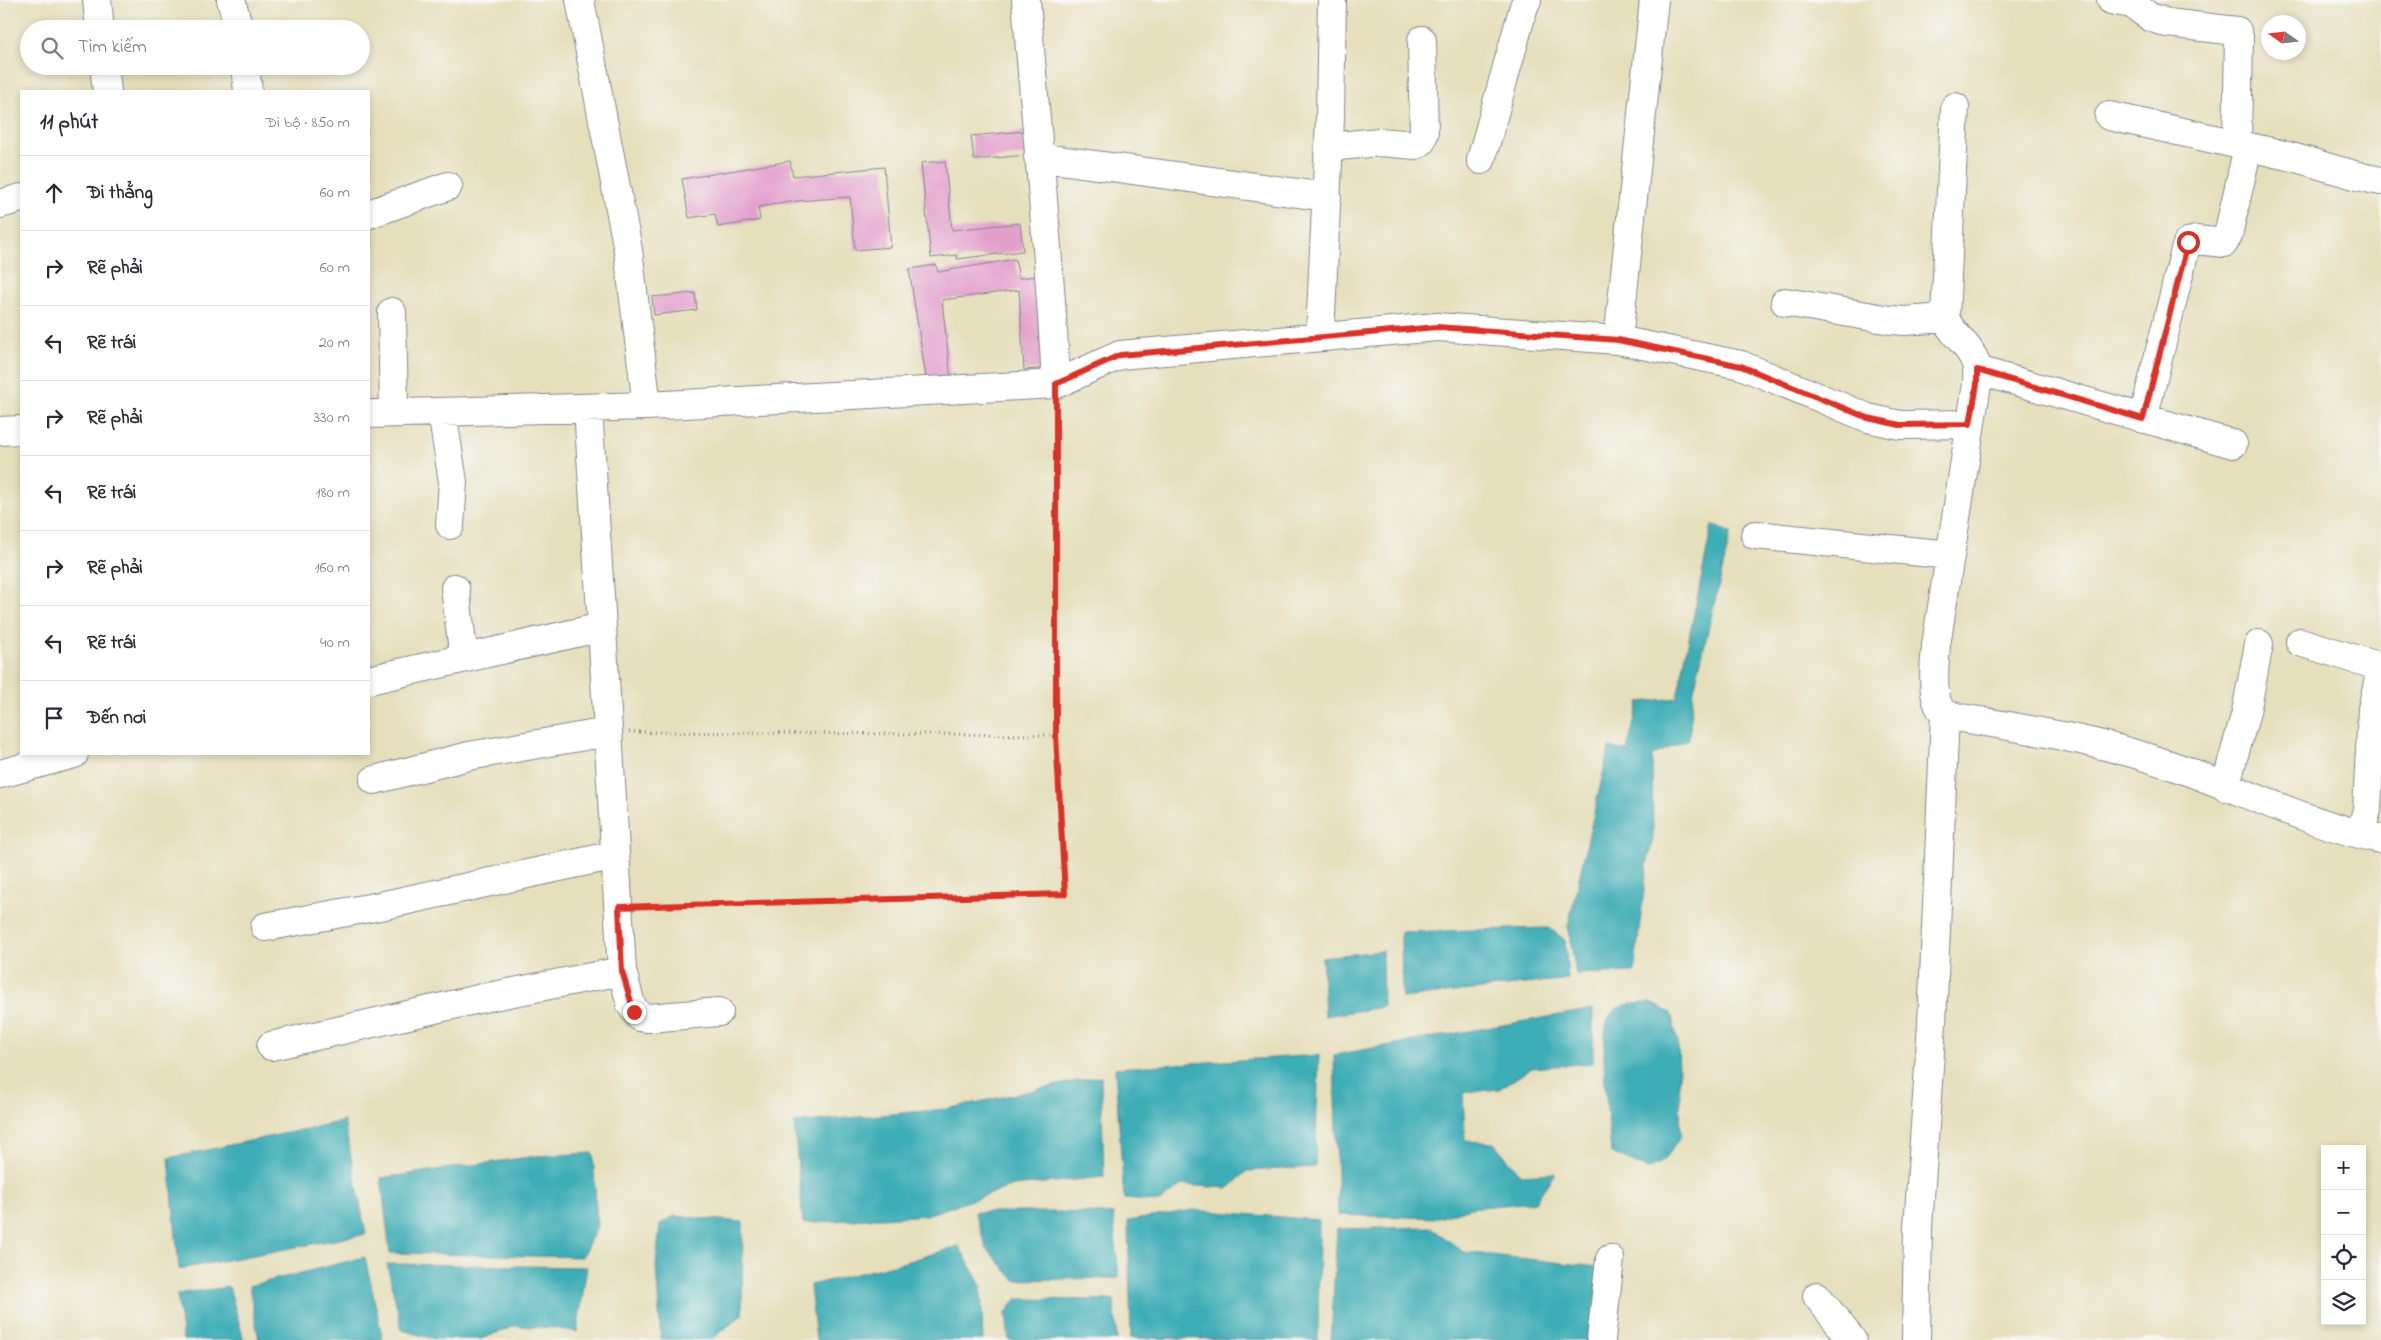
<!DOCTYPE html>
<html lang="vi">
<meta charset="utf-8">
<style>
body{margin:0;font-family:"Indie Flower",sans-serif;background:#f7f7f7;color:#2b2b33}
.controls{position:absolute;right:15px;bottom:15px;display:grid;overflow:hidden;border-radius:0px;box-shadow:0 2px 8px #0003}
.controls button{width:45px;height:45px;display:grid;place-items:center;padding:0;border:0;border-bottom:1px solid #e1e1e2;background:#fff;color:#2b2b33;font:25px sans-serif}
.compass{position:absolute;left:2261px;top:15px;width:45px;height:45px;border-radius:50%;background:#fff;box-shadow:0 2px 8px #0003;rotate:284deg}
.stop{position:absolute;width:15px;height:15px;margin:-11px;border:4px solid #d93025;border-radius:50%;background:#fff}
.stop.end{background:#d93025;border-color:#fff;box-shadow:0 1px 5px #0008}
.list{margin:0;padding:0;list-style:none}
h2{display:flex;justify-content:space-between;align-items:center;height:65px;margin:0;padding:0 20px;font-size:21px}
h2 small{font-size:16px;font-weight:400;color:#7c7c81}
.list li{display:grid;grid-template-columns:32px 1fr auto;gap:15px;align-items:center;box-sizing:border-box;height:75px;padding:0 20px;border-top:1px solid #e1e1e2}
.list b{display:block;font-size:19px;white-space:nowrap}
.list em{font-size:16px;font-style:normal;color:#7c7c81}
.icon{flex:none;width:28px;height:28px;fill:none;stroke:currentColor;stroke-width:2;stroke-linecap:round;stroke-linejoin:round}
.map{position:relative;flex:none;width:2381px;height:1340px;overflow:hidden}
.search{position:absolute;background:#fff;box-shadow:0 2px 8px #0003;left:20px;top:20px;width:350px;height:55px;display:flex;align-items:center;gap:12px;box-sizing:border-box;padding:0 18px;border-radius:28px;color:#7c7c81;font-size:19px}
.panel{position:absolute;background:#fff;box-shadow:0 2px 8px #0003;left:20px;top:90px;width:350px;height:665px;border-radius:0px}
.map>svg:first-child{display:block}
.water{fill:#3cadb6;stroke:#2c6e8a}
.building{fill:#e4a0cd}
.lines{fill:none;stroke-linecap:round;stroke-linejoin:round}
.minor-casing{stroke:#80878c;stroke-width:30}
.path{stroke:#80878c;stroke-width:3;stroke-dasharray:1 4;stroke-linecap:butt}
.minor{stroke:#fff;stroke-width:28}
.route{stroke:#d93025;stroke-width:6}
</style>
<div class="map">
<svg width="2381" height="1340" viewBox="0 0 2381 1340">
<rect width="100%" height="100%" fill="#f6f6f2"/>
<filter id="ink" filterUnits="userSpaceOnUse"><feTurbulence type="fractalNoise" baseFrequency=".02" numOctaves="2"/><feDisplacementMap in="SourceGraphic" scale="10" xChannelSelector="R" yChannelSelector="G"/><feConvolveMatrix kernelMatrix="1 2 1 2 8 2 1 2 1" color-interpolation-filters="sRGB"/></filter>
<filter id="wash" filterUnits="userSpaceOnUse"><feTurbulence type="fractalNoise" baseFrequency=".0096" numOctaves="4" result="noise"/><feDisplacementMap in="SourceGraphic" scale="20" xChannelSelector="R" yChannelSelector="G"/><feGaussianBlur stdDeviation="1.12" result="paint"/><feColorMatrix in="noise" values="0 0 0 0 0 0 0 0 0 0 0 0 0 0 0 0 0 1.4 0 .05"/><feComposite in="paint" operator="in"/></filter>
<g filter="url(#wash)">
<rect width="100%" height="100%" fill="#e6dfbb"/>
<path class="water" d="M1712,525l19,8 -38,161 -4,45 -37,17 1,82 -6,27 -13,107 -58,2 -8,-48 41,-178 18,3 12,-49 38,-4z
M1549,928l16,12 3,39 -166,19 -1,-66z
M1382,951l1,56 -58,9 -3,-59z
M1651,1003l20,10 7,30 3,93 -17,25 -16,8 -37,-16c-2,-28 -13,-114 -2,-136 8,-15 28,-13 42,-14z
M1593,1009v54l-61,5 -33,21 -36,4 2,48 29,2 27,32 34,-2 -20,29 -65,6 -31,10 -101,-3 -4,-160z
M1319,1055l-4,112 -68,4 -18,17 -47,-3 -23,17 -35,-3 -9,-131z
M1101,1076l3,101 -91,9 -86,29 -124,8 -9,-100 152,-14z
M344,1121l22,113 -187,35 -10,-111z
M593,1153l4,74 -15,30 -192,-4 -9,-75 155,-22z
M1193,1210l126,10 -1,120 -187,-2 -3,-117z
M975,1212h82l56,2 6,64 -104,2 -29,-32z
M674,1216l69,6 -1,93 -30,24h-51l-5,-73 4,-42z
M1430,1227l34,25 135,15 -8,73h-260l6,-111z
M959,1246l22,40 2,54h-167l-6,-55 92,-22z
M365,1257l18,83h-124l-10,-54z
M387,1264l200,3 -10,65 -23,-4 -39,-2 -34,13h-47l-32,-9z
M229,1287l15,53h-61l-6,-46z
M1016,1299l98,1 3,40h-108l-3,-27z"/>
<g id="blocks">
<path class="building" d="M1025,131l2,24 -53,5 -3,-24z
M790,161l3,15 91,-9 7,80 -36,3 -5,-53 -53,4 -39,6 2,13 -42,7 -3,-13 -26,4 -7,-39z
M945,161l7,69 68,-7 3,28 -66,8v-4l-26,3 -10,-95z
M1015,259l4,19 26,-3 4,93 -25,2 -5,-80 -77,10 9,80 -24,3 -18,-114 27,-4 2,7z
M695,293l2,17 -43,5 -2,-18z"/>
</g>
</g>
<g filter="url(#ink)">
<use href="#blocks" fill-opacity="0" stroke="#80878c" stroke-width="1"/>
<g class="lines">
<g class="minor-casing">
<path id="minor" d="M97,0l3,29
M231,0l8,29
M580,0l48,250 19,156
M1026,0c10,128 24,256 30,384
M2111,0l21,4 18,13 17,6 70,8 2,6 -2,107
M104,66l3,25
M245,66l3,25
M1955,107l-10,211c7,17 26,28 31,46 2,6 1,14 1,20l-41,261c-1,17 -7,57 9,68 3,2 8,3 11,4 72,12 145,24 214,48 71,24 137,59 211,74
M2109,116c60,13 120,26 179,40 32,8 60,19 93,25
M1329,147l50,-5 37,3 5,-3 3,-8 -2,-94
M1038,157l289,40
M1481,160l43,-154 3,-6
M0,204l21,-6
M369,214l79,-28
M1785,302l106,18 14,1 40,-3
M392,312l2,101
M1320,337l10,-219 2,-118
M1618,340l123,25 127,53 32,7 70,-1
M1977,370l256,74
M442,412l11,70 -3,43
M369,414l278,-8 409,-22 64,-29 317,-28 181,13 36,-340
M2143,419l42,-169 3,-8 8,-2 28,3 4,-8 20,-88
M0,431l21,-1
M1755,535l195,20
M455,588l9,70
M602,627l20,344 9,34 9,12 9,1 70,-6
M2300,642l81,25
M369,680l233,-53 -14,-219
M0,774l74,-20
M374,780l95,-24 139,-24
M2225,787l21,-75 13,-68
M2360,834l7,-24 5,-101 9,-40
M265,927l115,-21 235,-51
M271,1046l212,-48 139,-27
M1817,1296l35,44
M1601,1340l9,-81
M1916,1340l2,-113 14,-203 13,-310"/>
</g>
<path class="path" d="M629,732l427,3
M639,906l426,-12 -9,-159v-328"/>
<use href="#minor" class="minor"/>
</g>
</g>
<g class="lines" filter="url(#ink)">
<path class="route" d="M634,1012l-12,-41 -3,-64 446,-13 -9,-159v-351l64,-29 317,-28 181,13 123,26 127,52 32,7 70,-1 7,-40v-14l166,49 45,-177"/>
</g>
</svg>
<div class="controls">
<button>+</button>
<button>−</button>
<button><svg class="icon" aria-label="locate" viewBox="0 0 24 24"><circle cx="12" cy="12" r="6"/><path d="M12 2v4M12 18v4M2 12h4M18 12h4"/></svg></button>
<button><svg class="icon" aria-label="layers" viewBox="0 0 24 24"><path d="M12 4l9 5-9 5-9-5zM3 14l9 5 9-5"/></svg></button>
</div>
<svg class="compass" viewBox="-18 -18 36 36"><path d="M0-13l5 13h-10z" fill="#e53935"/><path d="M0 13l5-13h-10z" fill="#7c7c81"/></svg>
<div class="stop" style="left:2188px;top:242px"></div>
<div class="stop end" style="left:634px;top:1012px"></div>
<div class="search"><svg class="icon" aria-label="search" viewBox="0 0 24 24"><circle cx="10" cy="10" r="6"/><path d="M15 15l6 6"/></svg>Tìm kiếm</div>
<section class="panel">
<h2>11 phút<small>Đi bộ · 850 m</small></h2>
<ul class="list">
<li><svg class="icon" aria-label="ahead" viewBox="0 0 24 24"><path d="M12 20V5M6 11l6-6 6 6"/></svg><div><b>Đi thẳng</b></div><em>60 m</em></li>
<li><svg class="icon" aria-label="right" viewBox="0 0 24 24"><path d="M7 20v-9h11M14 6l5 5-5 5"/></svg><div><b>Rẽ phải</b></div><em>60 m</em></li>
<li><svg class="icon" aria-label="left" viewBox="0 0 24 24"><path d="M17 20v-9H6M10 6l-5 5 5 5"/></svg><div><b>Rẽ trái</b></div><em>20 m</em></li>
<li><svg class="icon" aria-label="right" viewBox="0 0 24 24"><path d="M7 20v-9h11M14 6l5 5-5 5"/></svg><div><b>Rẽ phải</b></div><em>330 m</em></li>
<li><svg class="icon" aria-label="left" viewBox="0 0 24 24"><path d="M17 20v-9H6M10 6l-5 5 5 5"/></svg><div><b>Rẽ trái</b></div><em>180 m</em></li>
<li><svg class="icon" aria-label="right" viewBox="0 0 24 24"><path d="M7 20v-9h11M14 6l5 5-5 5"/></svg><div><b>Rẽ phải</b></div><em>160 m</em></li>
<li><svg class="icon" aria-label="left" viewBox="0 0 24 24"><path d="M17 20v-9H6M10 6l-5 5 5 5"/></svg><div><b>Rẽ trái</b></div><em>40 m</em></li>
<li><svg class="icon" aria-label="arrive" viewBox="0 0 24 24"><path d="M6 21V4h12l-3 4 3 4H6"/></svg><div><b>Đến nơi</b></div></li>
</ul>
</section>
</div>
